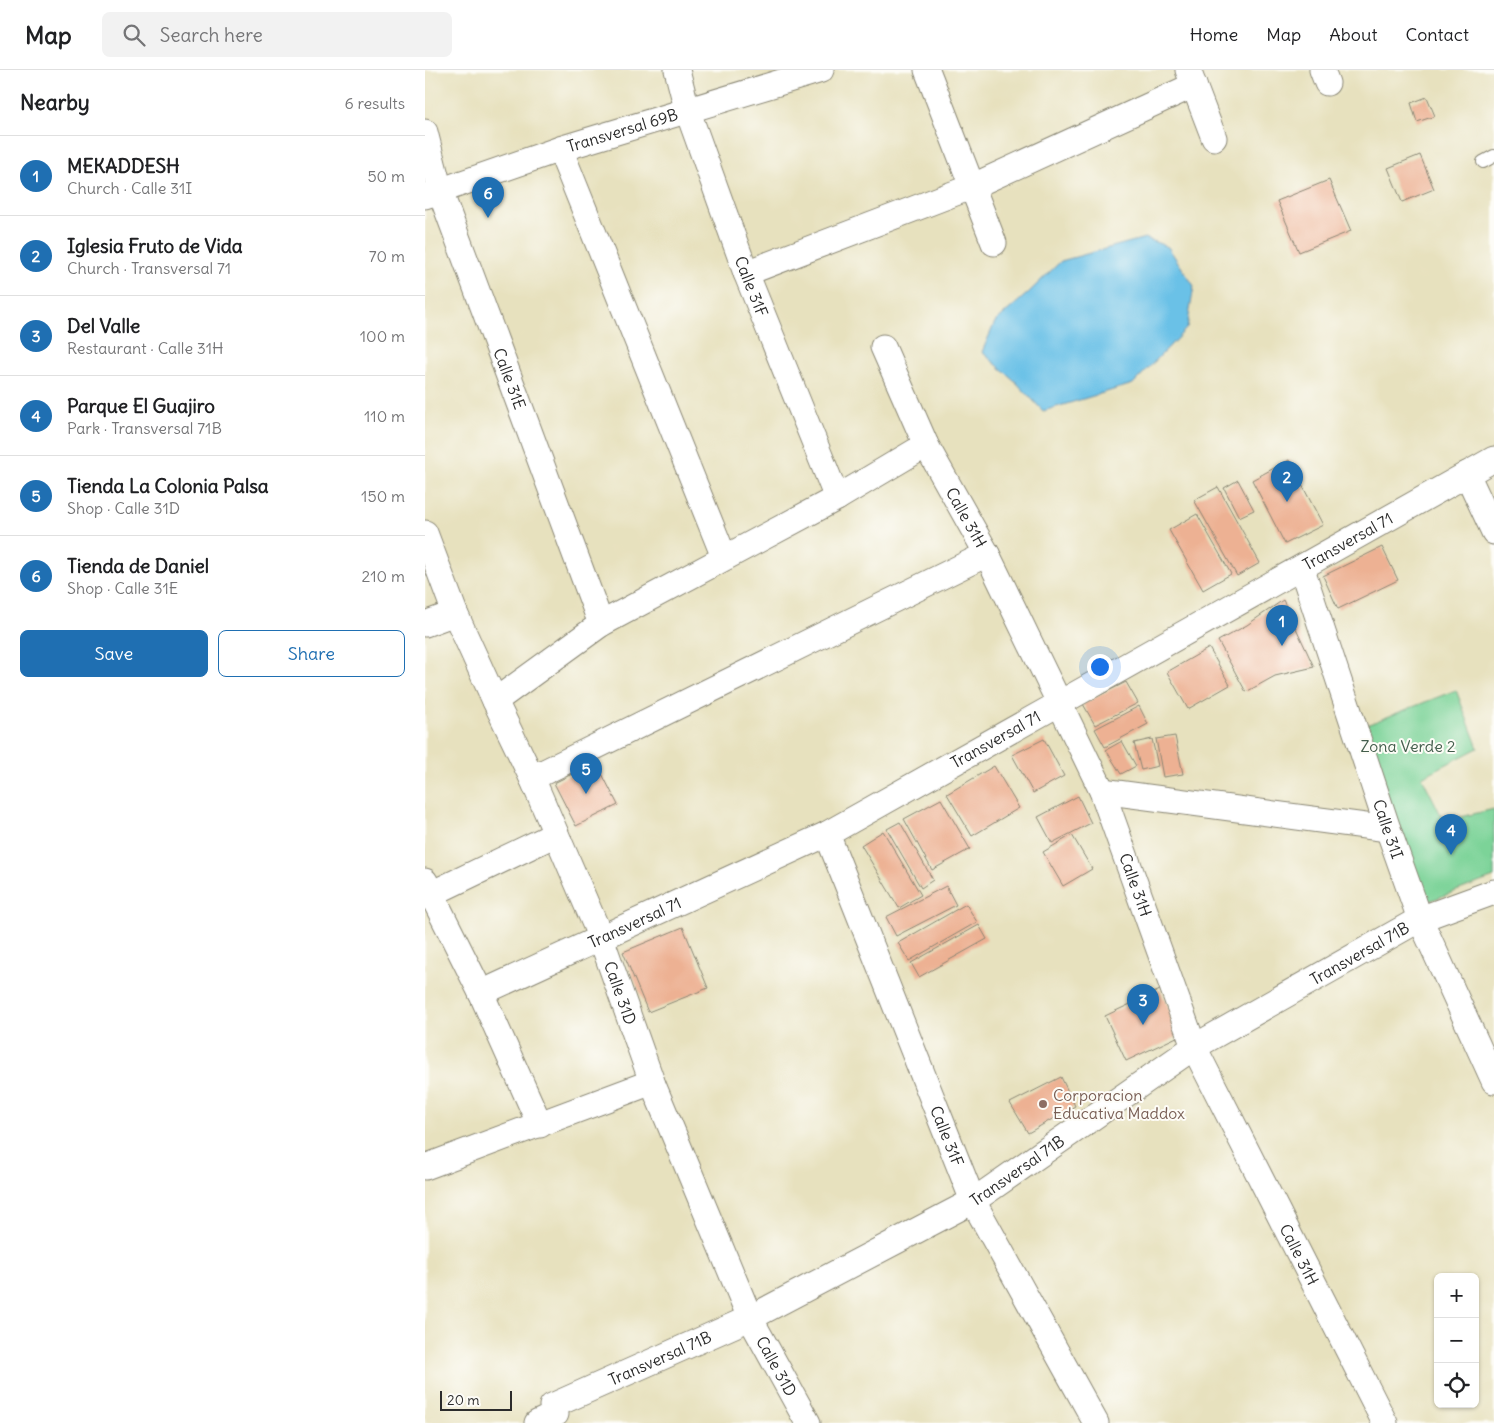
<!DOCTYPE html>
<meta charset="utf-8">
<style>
body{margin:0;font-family:Delius,sans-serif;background:#f2f2f2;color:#202124}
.controls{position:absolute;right:15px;bottom:15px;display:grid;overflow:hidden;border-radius:8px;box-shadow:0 1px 4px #0004}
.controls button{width:45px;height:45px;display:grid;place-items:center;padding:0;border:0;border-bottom:1px solid #e0e0e0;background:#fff;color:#202124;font:25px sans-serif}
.scale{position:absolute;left:15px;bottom:12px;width:72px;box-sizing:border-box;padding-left:5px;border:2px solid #2b2b2b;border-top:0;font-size:14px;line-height:18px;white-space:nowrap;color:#2b2b2b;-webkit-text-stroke:4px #fdfcf7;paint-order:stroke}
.you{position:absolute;left:674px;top:596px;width:18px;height:18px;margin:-12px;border:4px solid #fff;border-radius:50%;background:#1a73e8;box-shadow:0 0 0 8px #1a73e833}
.badge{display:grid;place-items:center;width:32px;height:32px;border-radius:50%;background:#1f6fb2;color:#fff;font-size:16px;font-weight:700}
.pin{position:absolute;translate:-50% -41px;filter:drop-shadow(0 1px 2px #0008)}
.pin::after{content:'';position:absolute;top:26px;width:18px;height:15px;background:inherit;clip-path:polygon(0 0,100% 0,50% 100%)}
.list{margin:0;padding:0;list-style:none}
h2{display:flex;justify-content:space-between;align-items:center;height:65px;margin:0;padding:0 20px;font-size:21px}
h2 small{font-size:16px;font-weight:400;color:#757577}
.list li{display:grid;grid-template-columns:32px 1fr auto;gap:15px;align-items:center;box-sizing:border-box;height:80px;padding:0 20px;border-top:1px solid #e0e0e0}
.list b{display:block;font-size:19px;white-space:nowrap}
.list p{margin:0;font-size:16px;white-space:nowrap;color:#757577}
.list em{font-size:16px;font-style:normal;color:#757577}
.actions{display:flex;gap:10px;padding:15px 20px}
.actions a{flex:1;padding:11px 0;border:1px solid #1f6fb2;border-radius:8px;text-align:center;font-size:18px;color:#1f6fb2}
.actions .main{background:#1f6fb2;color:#fff}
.icon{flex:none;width:28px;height:28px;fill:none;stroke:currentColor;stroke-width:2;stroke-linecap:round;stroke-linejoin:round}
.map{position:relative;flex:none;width:1069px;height:1353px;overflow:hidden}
header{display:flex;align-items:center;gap:30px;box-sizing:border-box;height:70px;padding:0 25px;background:#fff;border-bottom:1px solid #e0e0e0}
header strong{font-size:24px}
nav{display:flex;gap:28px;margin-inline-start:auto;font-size:18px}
.search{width:350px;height:45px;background:#f2f2f2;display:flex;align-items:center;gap:12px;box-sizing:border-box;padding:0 18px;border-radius:8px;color:#757577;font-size:19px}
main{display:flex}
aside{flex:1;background:#fff}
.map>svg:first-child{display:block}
.green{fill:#7bd398;stroke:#537f62}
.water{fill:#6ac1e7;stroke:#4a7689}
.building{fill:#edb193}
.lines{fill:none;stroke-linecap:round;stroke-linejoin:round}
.service-casing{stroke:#898674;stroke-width:14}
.minor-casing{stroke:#898674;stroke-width:27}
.service{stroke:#fff;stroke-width:12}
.minor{stroke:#fff;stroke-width:25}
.education-dot{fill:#8d6e63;stroke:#fdfcf7;stroke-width:2}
.labels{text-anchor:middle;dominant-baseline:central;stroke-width:4;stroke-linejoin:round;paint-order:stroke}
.street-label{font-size:16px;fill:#2b2b2b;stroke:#fdfcf7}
.park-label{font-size:16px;fill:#435d4c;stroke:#fdfcf7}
.education-label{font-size:16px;fill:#785e54;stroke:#fdfcf7;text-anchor:start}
</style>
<header>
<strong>Map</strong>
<div class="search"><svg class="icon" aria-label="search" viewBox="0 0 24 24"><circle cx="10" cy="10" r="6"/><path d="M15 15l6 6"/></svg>Search here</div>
<nav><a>Home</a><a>Map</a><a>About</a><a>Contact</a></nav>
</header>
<main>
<aside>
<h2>Nearby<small>6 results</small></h2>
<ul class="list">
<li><span class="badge">1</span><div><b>MEKADDESH</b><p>Church · Calle 31I</p></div><em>50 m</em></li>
<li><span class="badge">2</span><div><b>Iglesia Fruto de Vida</b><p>Church · Transversal 71</p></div><em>70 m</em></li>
<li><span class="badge">3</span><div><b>Del Valle</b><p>Restaurant · Calle 31H</p></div><em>100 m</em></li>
<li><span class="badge">4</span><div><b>Parque El Guajiro</b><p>Park · Transversal 71B</p></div><em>110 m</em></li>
<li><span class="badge">5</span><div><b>Tienda La Colonia Palsa</b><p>Shop · Calle 31D</p></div><em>150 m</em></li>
<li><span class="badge">6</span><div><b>Tienda de Daniel</b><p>Shop · Calle 31E</p></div><em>210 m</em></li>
</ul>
<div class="actions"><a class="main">Save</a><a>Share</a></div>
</aside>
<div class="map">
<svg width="1069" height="1353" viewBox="0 0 1069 1353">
<rect width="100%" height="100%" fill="#fdfcf7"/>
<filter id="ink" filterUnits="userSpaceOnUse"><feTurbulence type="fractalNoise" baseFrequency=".02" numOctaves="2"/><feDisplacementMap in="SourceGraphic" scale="10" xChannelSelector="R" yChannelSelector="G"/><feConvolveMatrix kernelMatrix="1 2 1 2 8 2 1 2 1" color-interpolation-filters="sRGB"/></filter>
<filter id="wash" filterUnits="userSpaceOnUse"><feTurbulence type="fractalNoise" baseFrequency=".0096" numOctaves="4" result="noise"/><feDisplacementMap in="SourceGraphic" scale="20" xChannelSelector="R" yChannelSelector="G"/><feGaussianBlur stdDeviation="1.12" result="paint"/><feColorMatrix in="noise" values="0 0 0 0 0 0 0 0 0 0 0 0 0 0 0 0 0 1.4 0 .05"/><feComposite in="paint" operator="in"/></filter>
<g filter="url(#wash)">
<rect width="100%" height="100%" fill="#e7e1be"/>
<path class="green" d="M1031,620l22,58 -56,29 22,44 50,-12v68l-70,26 -60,-177z"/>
<path class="water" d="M720,168l23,9 26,39 -7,42 -54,56 -90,27 -29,-31 -32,-28 13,-30 33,-29 33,-32z"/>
<g id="blocks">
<path class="building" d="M1002,27l8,19 -18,6 -6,-19z
M995,85l14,34 -32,13 -14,-34z
M904,110l22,51 -52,21 -22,-51z
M864,390l34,65 -38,19 -33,-64z
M813,410l16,30 -15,7 -15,-29z
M793,417l42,76 -23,13 -43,-76z
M772,444l34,60 -28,16 -34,-60z
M957,477l16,33 -60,29 -15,-33z
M858,530l31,67 -39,9 -29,16 -28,-51 29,-16z
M784,578l21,37 -42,24 -21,-37z
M701,612l12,21 -43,22 -12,-21z
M714,636l9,18 -43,23 -10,-18z
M750,666l8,38 -20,3 -7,-38z
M619,669l20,37 -31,17 -21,-38z
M727,669l6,27 -17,4 -7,-27z
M697,671l14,25 -15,8 -15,-24z
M171,692l22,43 -42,21 -22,-43z
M569,696l25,42 -47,28 -25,-42z
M653,726l13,27 -39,20 -14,-26z
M516,729l29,50 -38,21 -28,-51z
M475,752l33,58 -12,8 -34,-59z
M458,761l38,64 -22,13 -38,-63z
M647,765l20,34 -29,17 -20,-34z
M521,816l10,19 -60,31 -10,-19z
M541,834l11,18 -68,39 -11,-18z
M554,855l8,14 -68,38 -8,-14z
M258,857l25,61 -60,24 -25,-60z
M735,920l21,45 -55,26 -21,-45z
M636,1007l14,29 -47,27 -18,-30z"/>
</g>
</g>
<g filter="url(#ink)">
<use href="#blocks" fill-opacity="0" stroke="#898674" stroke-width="1"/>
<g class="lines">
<g class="service-casing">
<path id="service" d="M1058,92l11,-6"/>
</g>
<g class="minor-casing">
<g id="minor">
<path id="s1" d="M252,0l10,39 59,164 91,225"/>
<path d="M502,0l67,173"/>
<path d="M763,0l26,68"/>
<path d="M897,0l5,13"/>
<path id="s2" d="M0,62l15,59 161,433"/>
<path d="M135,79l164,408"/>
<path id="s3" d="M0,126l135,-47 261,-79"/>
<path d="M321,203l225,-86 223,-102"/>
<path id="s4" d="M458,277l43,98 61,109 115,237 92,256 191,376"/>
<path d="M1042,404l27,58"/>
<path id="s5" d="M0,463l30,80 40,88 37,77 69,160 51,144 98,236 58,105"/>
<path id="s6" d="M877,499l86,260 32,90 74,162"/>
<path d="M0,554l30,-11"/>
<path d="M70,631l106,-77 236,-126 89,-53"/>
<path d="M107,708l455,-224"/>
<path d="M677,721l286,38"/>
<path id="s7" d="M402,764l146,367 123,222"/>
<path d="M0,811l56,112 59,132"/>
<path d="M6,824l125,-60"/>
<path id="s8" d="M56,923l346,-159 667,-375"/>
<path d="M0,1097l227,-85"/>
<path id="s9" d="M112,1353l19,-9 -4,-8 198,-88 223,-117 221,-154 226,-128 74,-27"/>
</g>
</g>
<use href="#service" class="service"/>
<use href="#minor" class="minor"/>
</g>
</g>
<circle class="education-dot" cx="618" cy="1034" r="5"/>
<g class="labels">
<g class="street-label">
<text stroke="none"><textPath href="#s3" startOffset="208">Transversal 69B</textPath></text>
<text stroke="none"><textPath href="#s1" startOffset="229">Calle 31F</textPath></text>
<text stroke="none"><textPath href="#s2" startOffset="261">Calle 31E</textPath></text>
<text stroke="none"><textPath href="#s4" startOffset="190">Calle 31H</textPath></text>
<text stroke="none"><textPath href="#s8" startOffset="978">Transversal 71</textPath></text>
<text stroke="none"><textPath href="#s8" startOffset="574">Transversal 71</textPath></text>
<text stroke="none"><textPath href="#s6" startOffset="274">Calle 31I</textPath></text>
<text stroke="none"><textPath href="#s4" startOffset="595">Calle 31H</textPath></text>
<text stroke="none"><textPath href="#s8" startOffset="169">Transversal 71</textPath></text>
<text stroke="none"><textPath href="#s9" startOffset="958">Transversal 71B</textPath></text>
<text stroke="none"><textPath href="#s5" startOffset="500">Calle 31D</textPath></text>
<text stroke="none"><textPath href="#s7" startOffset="325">Calle 31F</textPath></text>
<text stroke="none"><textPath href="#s9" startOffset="552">Transversal 71B</textPath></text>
<text stroke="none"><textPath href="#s4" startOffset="1000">Calle 31H</textPath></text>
<text stroke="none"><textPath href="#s9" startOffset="148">Transversal 71B</textPath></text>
<text stroke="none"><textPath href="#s5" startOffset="905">Calle 31D</textPath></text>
</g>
<g class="park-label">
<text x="983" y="676">Zona Verde 2</text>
</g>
<g class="education-label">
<text x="628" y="1025">Corporacion<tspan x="628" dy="18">Educativa Maddox</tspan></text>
</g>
</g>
</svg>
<div class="controls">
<button>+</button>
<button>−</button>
<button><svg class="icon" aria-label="locate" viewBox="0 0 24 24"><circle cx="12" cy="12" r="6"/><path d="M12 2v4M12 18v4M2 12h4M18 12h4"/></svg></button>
</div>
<div class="scale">20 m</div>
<div class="you"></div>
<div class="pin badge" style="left:857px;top:576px">1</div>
<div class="pin badge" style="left:862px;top:432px">2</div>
<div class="pin badge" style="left:718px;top:955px">3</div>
<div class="pin badge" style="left:1026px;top:785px">4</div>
<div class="pin badge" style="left:161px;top:724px">5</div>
<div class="pin badge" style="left:63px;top:148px">6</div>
</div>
</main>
